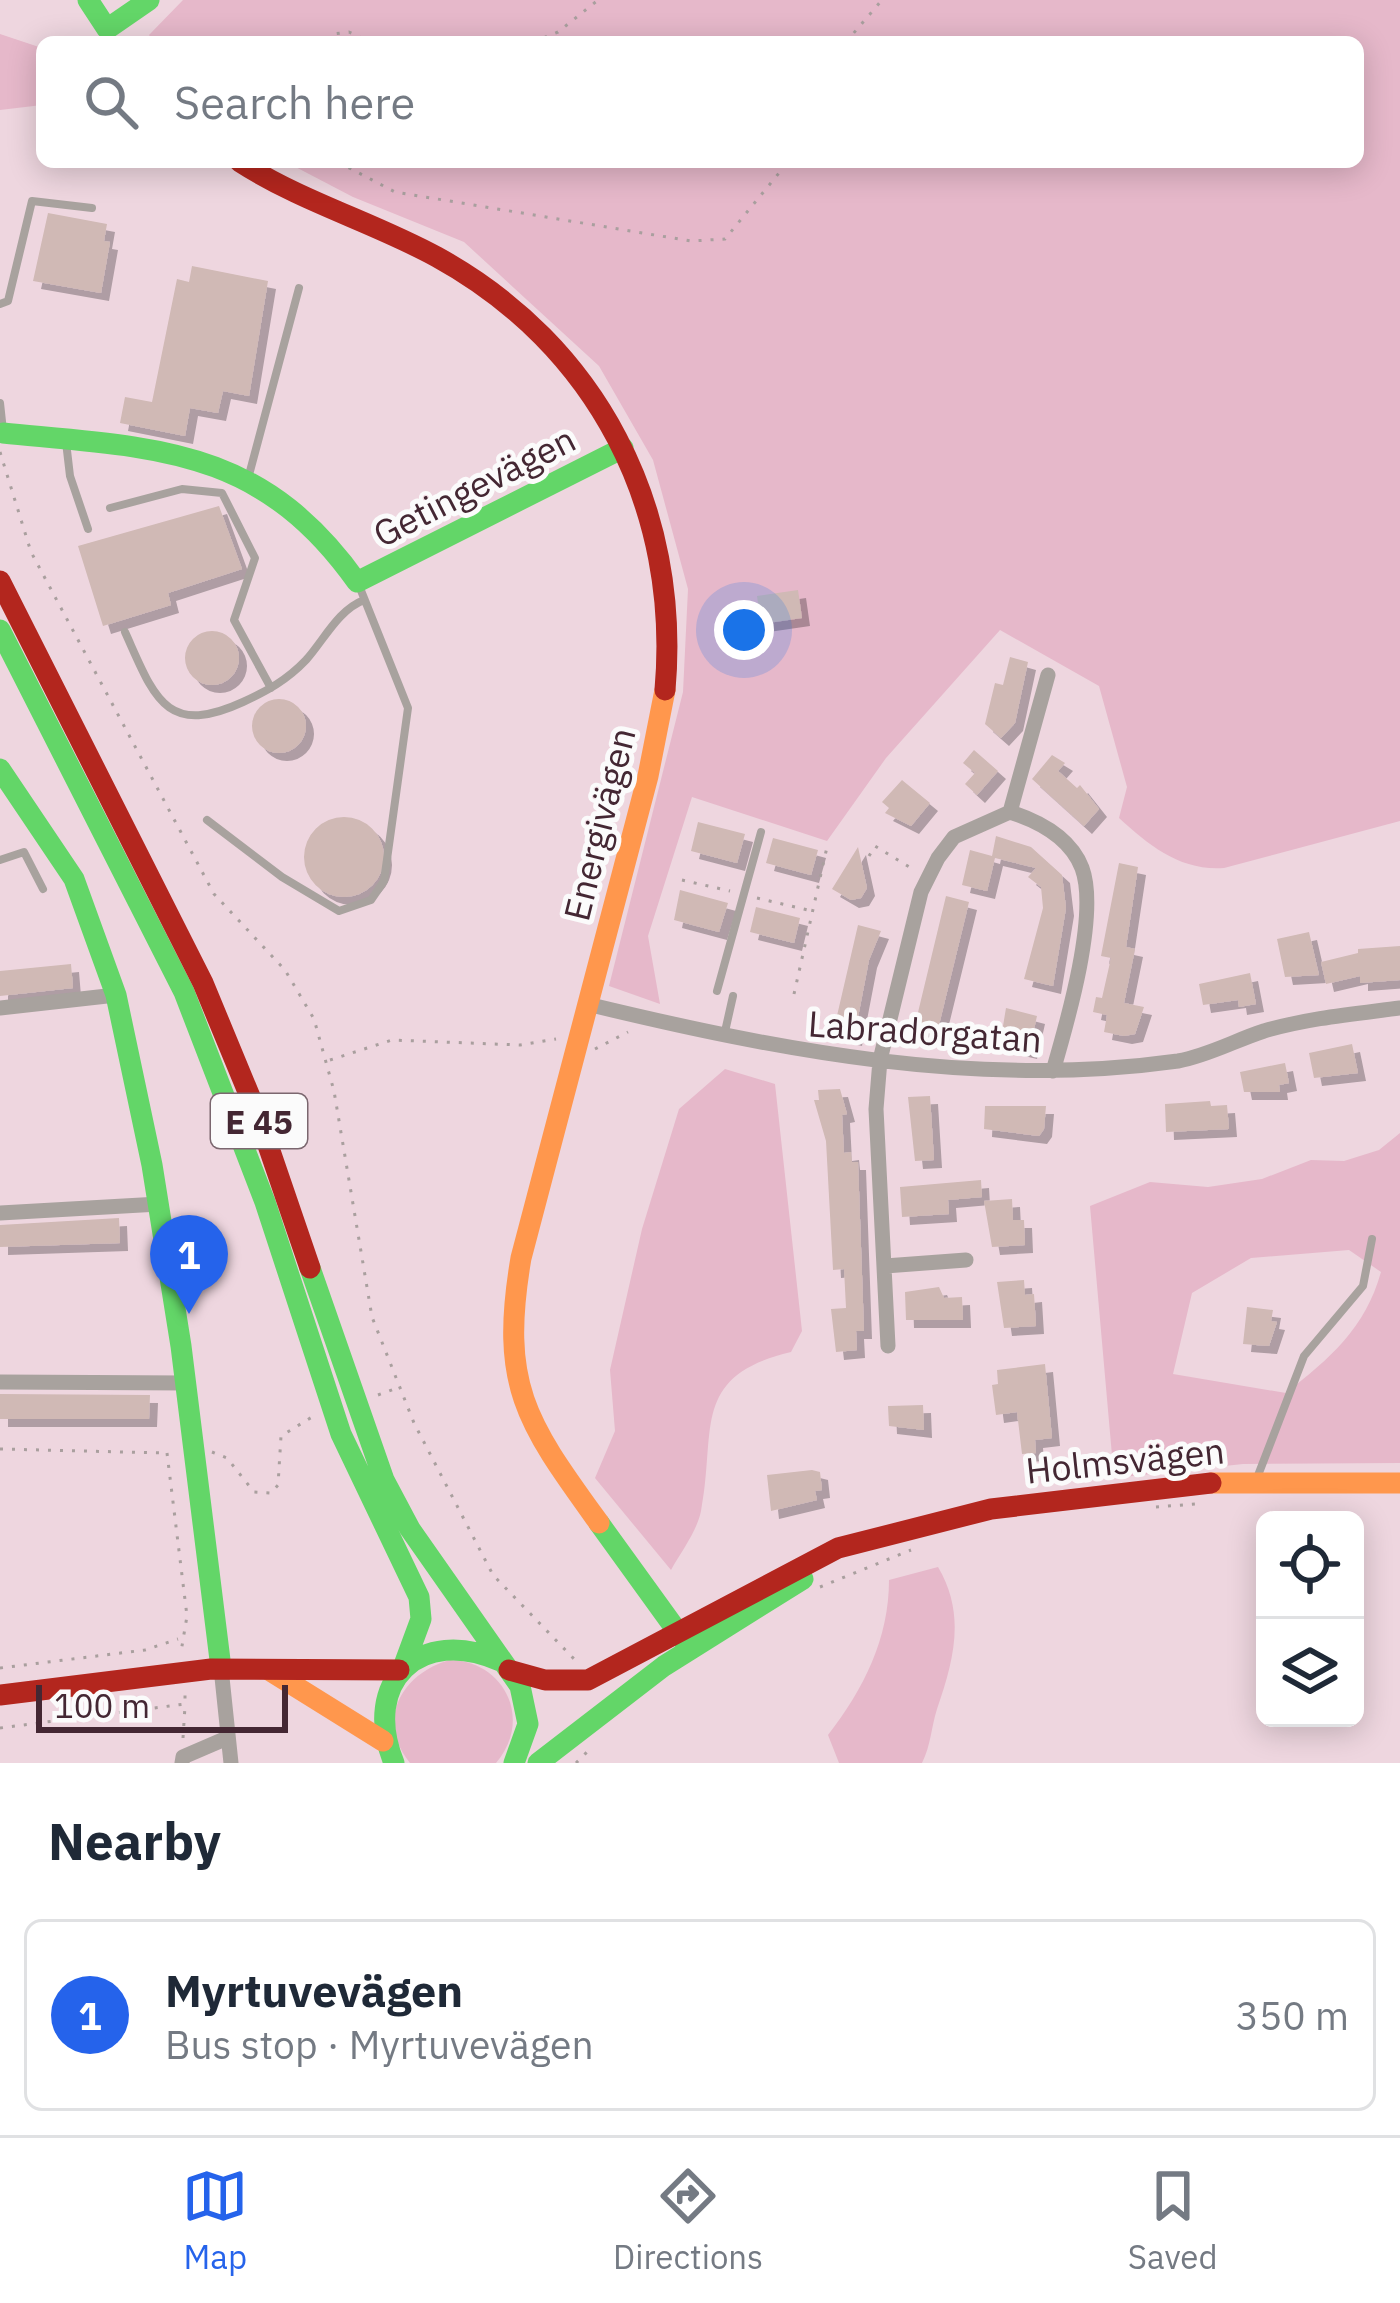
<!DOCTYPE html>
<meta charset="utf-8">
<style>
body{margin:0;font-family:"IBM Plex Sans",sans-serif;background:#f6f6f7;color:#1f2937}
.controls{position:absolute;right:36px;bottom:36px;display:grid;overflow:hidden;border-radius:18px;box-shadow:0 6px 30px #0003}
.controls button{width:108px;height:108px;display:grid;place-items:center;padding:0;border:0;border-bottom:3px solid #e0e1e3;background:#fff;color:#1f2937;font:60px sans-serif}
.scale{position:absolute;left:36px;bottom:30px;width:252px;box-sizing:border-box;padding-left:12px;border:6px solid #442733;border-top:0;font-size:33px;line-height:42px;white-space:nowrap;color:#442733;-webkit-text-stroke:9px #fbfbfb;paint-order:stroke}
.you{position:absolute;left:744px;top:630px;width:42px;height:42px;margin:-30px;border:9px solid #fff;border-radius:50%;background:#1a73e8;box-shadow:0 0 0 18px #1a73e833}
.badge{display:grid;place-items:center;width:78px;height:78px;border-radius:50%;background:#2563eb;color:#fff;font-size:39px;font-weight:700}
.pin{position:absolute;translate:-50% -99px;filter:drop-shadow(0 3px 6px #0008)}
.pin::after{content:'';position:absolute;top:63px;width:42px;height:36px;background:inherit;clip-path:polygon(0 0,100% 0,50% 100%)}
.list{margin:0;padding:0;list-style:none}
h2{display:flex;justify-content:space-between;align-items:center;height:156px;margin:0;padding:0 48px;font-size:51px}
h2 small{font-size:39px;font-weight:400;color:#747a83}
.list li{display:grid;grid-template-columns:78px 1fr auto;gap:36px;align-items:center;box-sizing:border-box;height:192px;margin:0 24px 24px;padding:0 24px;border:3px solid #e0e1e3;border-radius:18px}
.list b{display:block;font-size:45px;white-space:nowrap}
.list p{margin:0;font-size:39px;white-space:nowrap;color:#747a83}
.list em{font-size:39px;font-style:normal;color:#747a83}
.icon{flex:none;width:66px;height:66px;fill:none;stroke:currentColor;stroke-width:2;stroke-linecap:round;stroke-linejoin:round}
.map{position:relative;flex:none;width:1400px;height:1763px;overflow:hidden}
.search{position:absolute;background:#fff;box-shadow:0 6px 30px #0003;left:36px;right:36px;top:36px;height:132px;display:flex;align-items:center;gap:30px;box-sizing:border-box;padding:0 42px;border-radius:18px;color:#747a83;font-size:45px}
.sheet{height:372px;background:#fff}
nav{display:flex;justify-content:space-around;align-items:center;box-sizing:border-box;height:168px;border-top:3px solid #e0e1e3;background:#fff;font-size:33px;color:#747a83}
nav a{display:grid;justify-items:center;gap:6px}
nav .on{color:#2563eb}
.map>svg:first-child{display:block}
.green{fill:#e6b8ca;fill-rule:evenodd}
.building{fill:#d0b9b5;filter:url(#shadow)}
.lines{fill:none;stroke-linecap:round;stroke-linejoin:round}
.path{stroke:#a99f9e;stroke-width:3;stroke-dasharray:3 9;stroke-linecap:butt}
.lane{stroke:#a8a29e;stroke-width:8}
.street{stroke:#a8a29e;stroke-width:15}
.fast{stroke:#63d668;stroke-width:21}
.slow{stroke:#ff974d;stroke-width:21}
.jam{stroke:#b3261e;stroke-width:21}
.labels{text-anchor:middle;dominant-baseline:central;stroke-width:10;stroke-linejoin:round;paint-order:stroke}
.shield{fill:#fbfbfb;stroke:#7b676f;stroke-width:3}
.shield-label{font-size:33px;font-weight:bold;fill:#442733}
.street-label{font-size:36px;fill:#442733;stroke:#fbfbfb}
</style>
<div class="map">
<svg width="1400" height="1763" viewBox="0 0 1400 1763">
<defs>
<filter id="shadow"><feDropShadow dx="8" dy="8" stdDeviation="0" flood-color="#0004"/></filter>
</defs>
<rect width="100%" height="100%" fill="#eed6df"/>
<path class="green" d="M183,0h1217v821l-176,47c-44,3 -74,-22 -105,-50l8,-31 -28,-101 -99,-56 -114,128 -59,83 -135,-44 -44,139 12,68 -51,-18 74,-294 5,-103 -35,-129 -54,-94 -135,-124 -111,-45 -67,-35h1072v-120h-1204l-5,-7z
M0,34l42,14v57l-42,5z
M725,1069l50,15 27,247 -11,21c-102,24 -74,79 -90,159 -4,20 -20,41 -30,59l-76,-92 20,-47 -5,-61 32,-141 37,-120z
M1400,1133v330l-157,1 -129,14 -24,-272 60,-24 58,5 54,-8 49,-19 33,1 35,-11zM1349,1250l32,22c-16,57 -51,86 -95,121l-113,-19 19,-81 59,-35z
M938,1567c28,47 16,93 -1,142 -6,19 -6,36 -15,54h-83l-11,-28c36,-46 61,-97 61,-155z
M450,1660c55,1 83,60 46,103h-86c-35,-43 -8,-90 40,-103z"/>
<path class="building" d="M48,213l59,11 -3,17 6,1 -9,51 -68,-12z
M192,266l76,15 -19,115 -26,-5 -5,22 -28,-5 -5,28 -65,-13 5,-26 27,5 25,-123 12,3z
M219,506l23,63 -74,24 3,12 -68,21 -25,-80z
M798,590l4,28 -41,6 -4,-28z
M185 658a27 27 0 1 1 54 0a27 27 0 1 1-54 0Z
M1010,657l18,5 -13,61 -14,15 -16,-14 10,-41 8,2z
M252 726a27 27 0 1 1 54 0a27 27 0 1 1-54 0Z
M974,750l24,21 -21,24 -12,-11 10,-11 -12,-10z
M1052,755l13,8 -7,8 19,17 3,-3 19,24 -15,17 -52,-47z
M902,780l28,23 -19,23 -26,-13 4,-5 -7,-6z
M304 857a40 40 0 1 1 80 0a40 40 0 1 1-80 0Z
M698,822l47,12 -8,29 -46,-12z
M996,836l35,11 31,28 4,33 -13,78 -29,-7 19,-71 -2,-21 -13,-10 8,-9 -41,-10 -8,33 -25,-6 8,-35 22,6z
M773,838l45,12 -7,25 -45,-12z
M858,847l9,41 -6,10 -10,2 -19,-11z
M1119,863l19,4 -12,80 9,2 -11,54 20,4 -9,27 -11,2 -20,-4 3,-17 -14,-3 3,-15 6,1 9,-40 -10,-2z
M680,890l48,13 -9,29 -45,-12z
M946,896l23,6 -32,131 -23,-4z
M756,907l44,11 -6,25 -44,-11z
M858,925l23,6 -12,29 -15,78 -21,-5z
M1309,932l10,43 -34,2 -8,-38z
M1400,946v34l-40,3v-7l-34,8 -5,-22 37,-9v-4z
M71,964l2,24 -73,8v-25z
M1250,973l6,31 -17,3 -1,-7 -35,5 -4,-21z
M1006,1008l31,8 -8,35 -29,-7z
M1352,1044l6,29 -44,5 -5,-25z
M1285,1063l4,20 -10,2 1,7h-36l-4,-20z
M840,1089l7,25 -5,1 2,38 7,-1 1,10h6l6,169h-8l1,19 -21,2 -5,-43 15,-1 -2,-39 -11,1 -7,-129 -12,-41h5l-1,-10z
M930,1096l4,64 -19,1 -7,-64z
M1210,1101l1,5 16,-1 2,24 -63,3 -1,-28z
M985,1106h61l-2,23 -5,7 -55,-7z
M981,1180l1,17 -34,3 1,14 -47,3 -2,-30z
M1012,1199l1,21h11l1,25 -33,2 -8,-46z
M119,1218l1,25 -120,4v-22z
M1024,1280l1,15 9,-1 2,32 -32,2 -7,-46z
M939,1287l5,11 18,-1 1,23h-57l-1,-28z
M1247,1307l26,3 -2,11 6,1 -8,24 -26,-2z
M1045,1364l7,74 -17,2 1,13 -14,1 -5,-42 -21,3 -4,-30 6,-1 -1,-14z
M0,1394l150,1 -1,24h-149z
M923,1405l1,25 -35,-4 -1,-20z
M812,1470l8,2 2,18 -7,1 2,9 -46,11 -4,-36z"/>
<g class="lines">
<path class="path" d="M331,42l2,-8 16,-2 20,10
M533,42l25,-10 40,-32
M846,42l36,-42
M338,162l57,30 296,49 34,-2 63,-77
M0,452l31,100 183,342 71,76 29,49 20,72 38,226 42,106 79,152 83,86
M869,856l6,-10 41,25
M682,880l48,11
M757,898l55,13
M794,994l33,-147
M595,1049l33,-17
M330,1060l62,-20 128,5 36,-6
M378,1395l19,-7
M0,1449l166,4
M212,1452l15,6 27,34 17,1 7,-8 3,-49 31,-19
M167,1453l20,163 -6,36
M1156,1507l39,-3
M820,1587l91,-37
M0,1668l145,-18 33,-11
M0,1728l185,-24v-13
M183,1738l2,-32
M576,1763l16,-16"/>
<path class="lane" d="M0,304l8,-3 24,-100 60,7
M0,403l3,28
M66,442l4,34 18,53
M249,475l50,-187
M110,508l72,-19 40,4 33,65 -21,62 37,68
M125,632c29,64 40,106 118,70 24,-11 44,-22 63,-42 18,-20 32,-50 58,-60
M207,820l75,57 57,34 32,-11 13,-19 24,-173 -50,-125
M0,860l24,-8 19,37
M717,991l44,-159
M724,1036l9,-40
M1257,1478l47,-122 59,-70 9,-47"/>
<path class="street" d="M1010,812l38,-137
M587,1004c195,47 390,85 591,57 29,-5 58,-21 86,-30 45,-13 90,-17 136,-23
M0,1008l116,-13
M0,1213l159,-9
M885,1266l81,-6
M888,1346l-12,-237 4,-49 41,-168 17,-34 16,-21 56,-25c28,9 60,25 72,56 17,46 -15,155 -29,203
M0,1382l186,1
M221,1668l10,95
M182,1763l1,-6 44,-19"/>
<path class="fast" d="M88,0l19,29 42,-29
M3,433c153,15 257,13 354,149l266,-134
M0,630l184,362 81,210 76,232 78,163 2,22 -17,46
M0,769l74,110 42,116 36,170 29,181 40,322
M310,1268l74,212 26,49 110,157 8,38 -14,39
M599,1523l91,126
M394,1763c-33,-81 26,-138 106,-102
M538,1763l126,-97 139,-87"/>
<path class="slow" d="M1211,1483h189
M599,1523c-72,-100 -100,-136 -78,-265l127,-482 17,-86
M269,1670l114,71"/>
<path class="jam" d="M240,162c62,40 133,60 197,95 160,88 244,251 228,433
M0,581l203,402 55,133 52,152
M509,1670l36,10h43l250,-132 153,-39 220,-26
M0,1695l211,-26 188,1"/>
</g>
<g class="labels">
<rect class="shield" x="211" y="1094" width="96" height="54" rx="9"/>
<g class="shield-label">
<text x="259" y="1121">E 45</text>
</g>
<g class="street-label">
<text transform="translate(474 486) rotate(-27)">Getingevägen</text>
<text transform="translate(599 824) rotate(-76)">Energivägen</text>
<text transform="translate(925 1031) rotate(4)">Labradorgatan</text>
<text transform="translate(1125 1460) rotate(-6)">Holmsvägen</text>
</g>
</g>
</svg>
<div class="controls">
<button><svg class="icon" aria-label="locate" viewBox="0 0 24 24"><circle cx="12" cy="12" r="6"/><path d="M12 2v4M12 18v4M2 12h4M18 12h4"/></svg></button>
<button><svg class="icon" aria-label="layers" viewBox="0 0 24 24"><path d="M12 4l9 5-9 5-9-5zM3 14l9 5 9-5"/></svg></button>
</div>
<div class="scale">100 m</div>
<div class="you"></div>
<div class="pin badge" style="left:189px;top:1314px">1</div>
<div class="search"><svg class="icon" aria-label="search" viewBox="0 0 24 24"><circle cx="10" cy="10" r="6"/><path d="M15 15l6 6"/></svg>Search here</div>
</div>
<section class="sheet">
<h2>Nearby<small></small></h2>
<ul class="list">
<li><span class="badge">1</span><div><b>Myrtuvevägen</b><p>Bus stop · Myrtuvevägen</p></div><em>350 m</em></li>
</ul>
</section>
<nav>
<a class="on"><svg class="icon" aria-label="map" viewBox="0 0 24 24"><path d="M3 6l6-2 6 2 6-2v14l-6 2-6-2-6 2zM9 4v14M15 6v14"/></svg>Map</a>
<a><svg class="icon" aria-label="directions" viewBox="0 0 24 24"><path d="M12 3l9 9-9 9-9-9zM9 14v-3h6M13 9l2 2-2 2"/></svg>Directions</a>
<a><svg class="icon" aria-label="saved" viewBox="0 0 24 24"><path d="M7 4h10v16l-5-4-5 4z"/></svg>Saved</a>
</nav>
